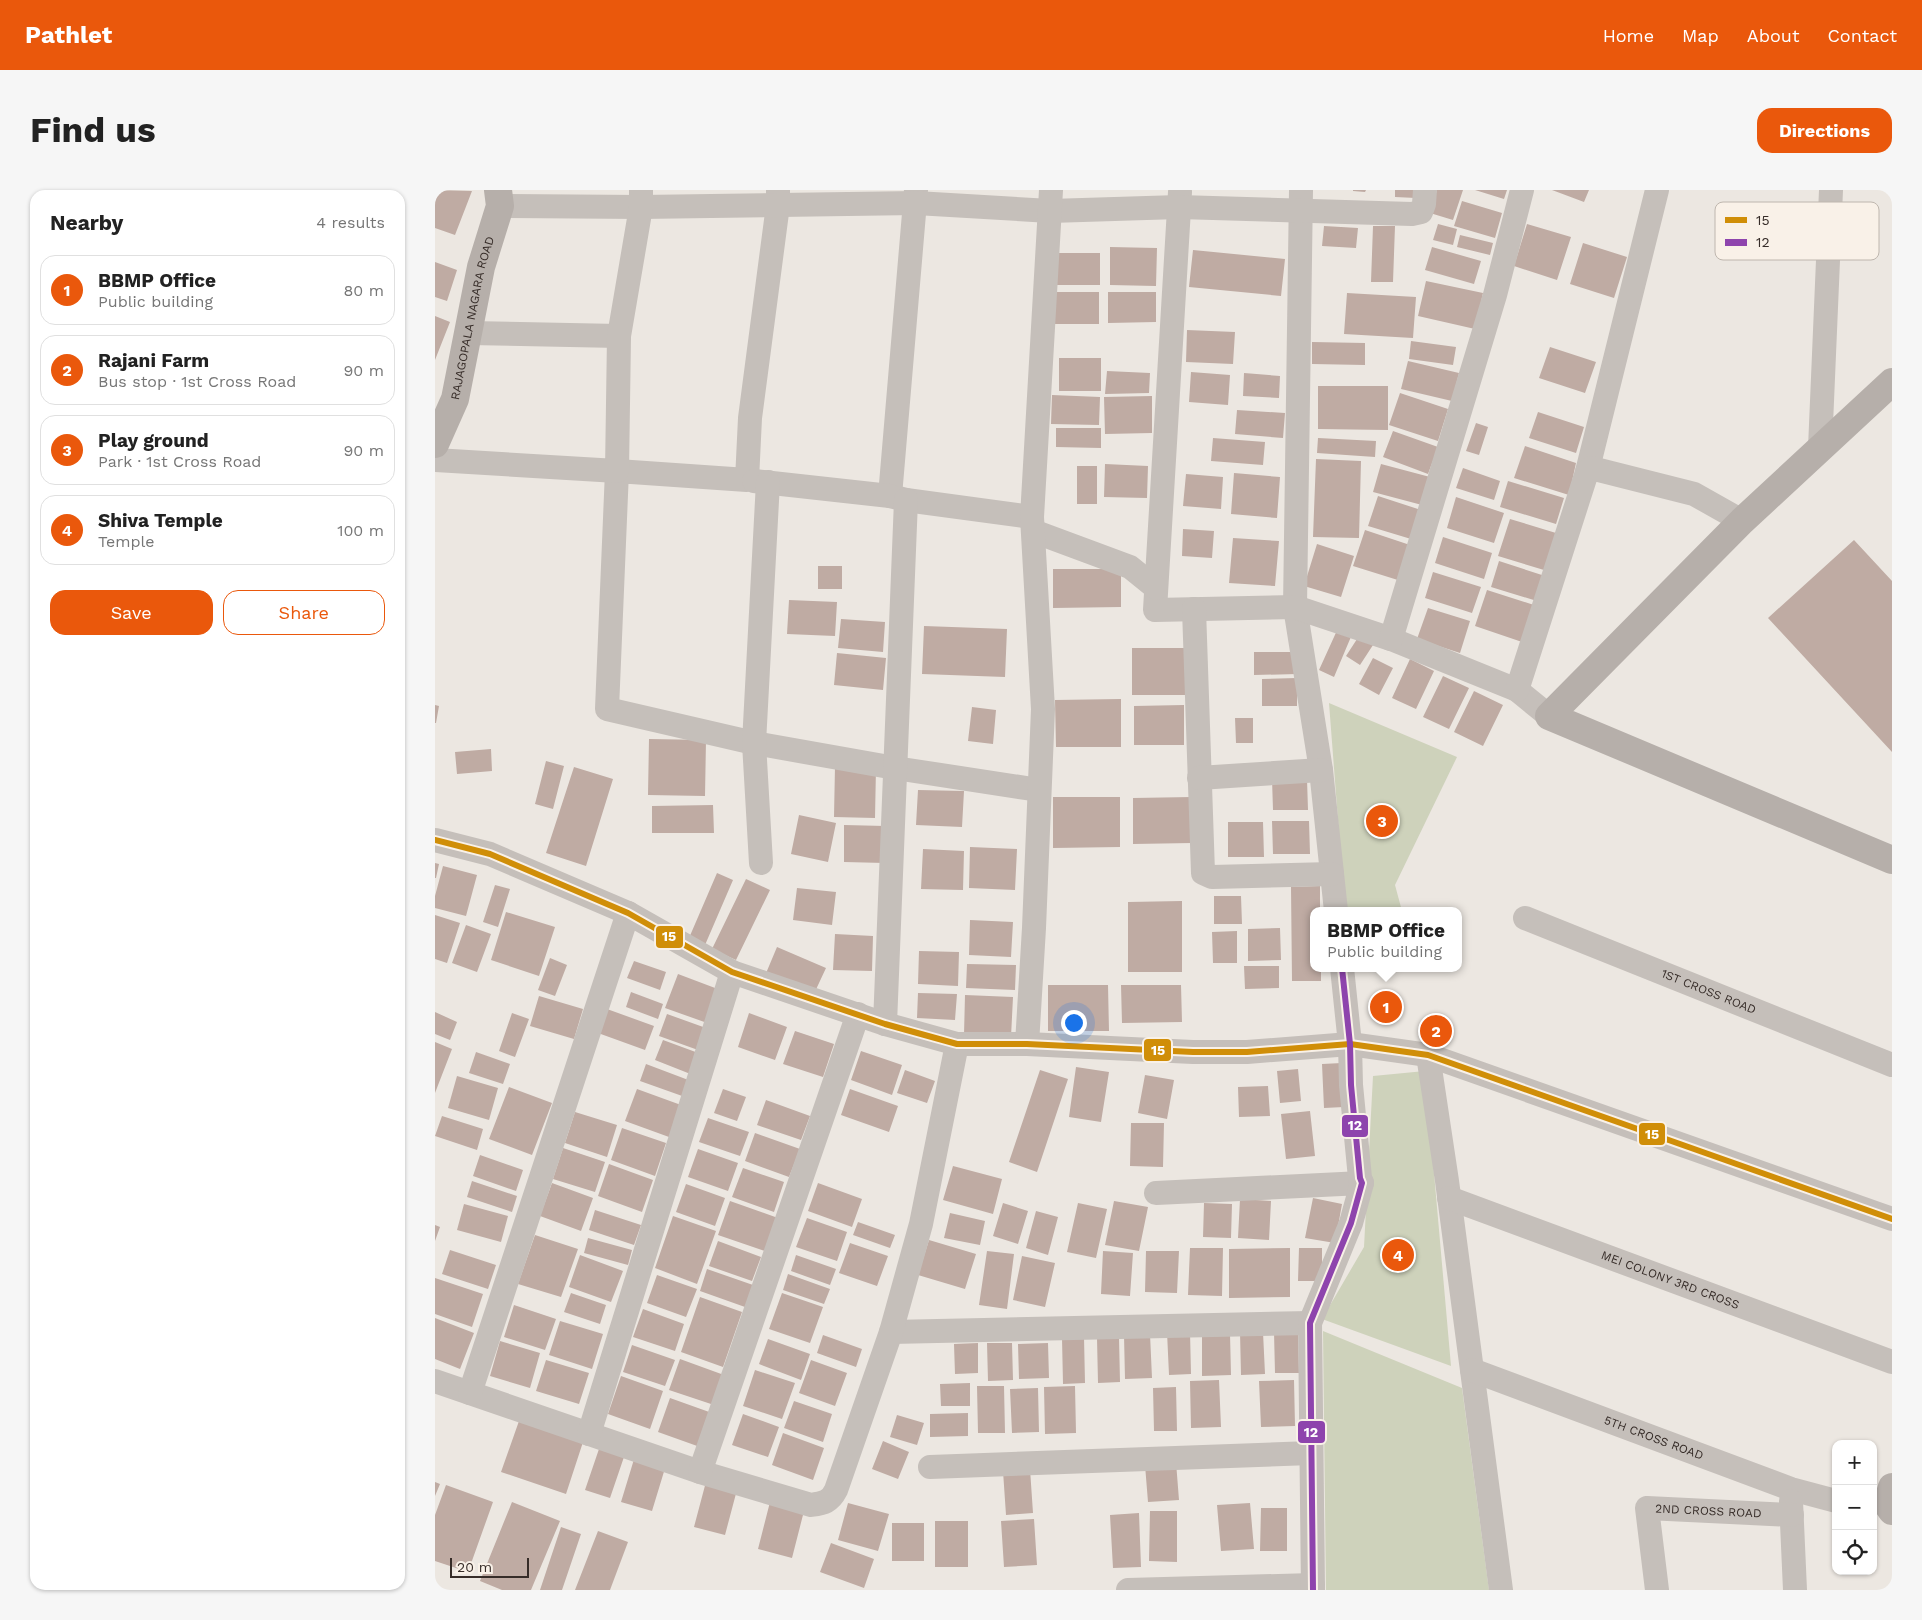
<!DOCTYPE html>
<meta charset="utf-8">
<style>
body{margin:0;font-family:"Work Sans",sans-serif;background:#f6f6f6;color:#222}
.controls{position:absolute;right:15px;bottom:15px;display:grid;overflow:hidden;border-radius:10px;box-shadow:0 1px 4px #0004}
.controls button{width:45px;height:45px;display:grid;place-items:center;padding:0;border:0;border-bottom:1px solid #e0e0e0;background:#fff;color:#222;font:25px sans-serif}
.scale{position:absolute;left:15px;bottom:12px;width:79px;box-sizing:border-box;padding-left:5px;border:2px solid #362c28;border-top:0;font-size:14px;line-height:18px;white-space:nowrap;color:#362c28;-webkit-text-stroke:4px #f9f1e8;paint-order:stroke}
.you{position:absolute;left:638px;top:832px;width:18px;height:18px;margin:-12px;border:4px solid #fff;border-radius:50%;background:#1a73e8;box-shadow:0 0 0 8px #1a73e833}
.badge{display:grid;place-items:center;width:32px;height:32px;border-radius:50%;background:#ea580c;color:#fff;font-size:16px;font-weight:700}
.pin{position:absolute;translate:-50% -50%;border:2px solid #fff;box-shadow:0 1px 5px #0006}
.popup{position:absolute;left:875px;top:717px;width:152px;height:65px;box-sizing:border-box;display:grid;place-content:center;border-radius:10px;background:#fff;filter:drop-shadow(0 1px 4px #0005);font-size:16px;white-space:nowrap;color:#767676}
.popup b{font-size:19px;color:#222}
.popup::after{content:'';position:absolute;left:50%;top:100%;margin-left:-10px;border:10px solid transparent;border-top-color:#fff}
.list{margin:0;padding:0;list-style:none}
h2{display:flex;justify-content:space-between;align-items:center;height:65px;margin:0;padding:0 20px;font-size:21px}
h2 small{font-size:16px;font-weight:400;color:#767676}
.list li{display:grid;grid-template-columns:32px 1fr auto;gap:15px;align-items:center;box-sizing:border-box;height:70px;margin:0 10px 10px;padding:0 10px;border:1px solid #e0e0e0;border-radius:15px}
.list b{display:block;font-size:19px;white-space:nowrap}
.list p{margin:0;font-size:16px;white-space:nowrap;color:#767676}
.list em{font-size:16px;font-style:normal;color:#767676}
.actions{display:flex;gap:10px;padding:15px 20px}
.actions a{flex:1;padding:11px 0;border:1px solid #ea580c;border-radius:15px;text-align:center;font-size:18px;color:#ea580c}
.actions .main{background:#ea580c;color:#fff}
.icon{flex:none;width:28px;height:28px;fill:none;stroke:currentColor;stroke-width:2;stroke-linecap:round;stroke-linejoin:round}
.map{position:relative;flex:none;width:1457px;height:1400px;overflow:hidden;border-radius:15px}
header{display:flex;align-items:center;gap:30px;box-sizing:border-box;height:70px;padding:0 25px;background:#ea580c;color:#fff}
header strong{font-size:24px}
nav{display:flex;gap:28px;margin-inline-start:auto;font-size:18px}
.intro{display:flex;align-items:center;justify-content:space-between;box-sizing:border-box;height:120px;padding:0 30px}
h1{margin:0;font-size:35px}
.button{padding:12px 22px;border-radius:15px;background:#ea580c;color:#fff;font-size:18px;font-weight:700}
main{display:flex;gap:30px;padding:0 30px}
aside{flex:1;background:#fff;border-radius:15px;box-shadow:0 1px 4px #0004}
.map>svg:first-child{display:block}
.green{fill:#ced2bb}
.building{fill:#bfaba3}
.lines{fill:none;stroke-linecap:round;stroke-linejoin:round}
.street{stroke:#c5bfba;stroke-width:24}
.secondary{stroke:#b6afaa;stroke-width:28}
.bus-1-casing{stroke:#f9f1e8;stroke-width:10}
.bus-2-casing{stroke:#f9f1e8;stroke-width:10}
.bus-1{stroke:#d08e08;stroke-width:6}
.bus-2{stroke:#8e44ad;stroke-width:6}
.labels{text-anchor:middle;dominant-baseline:central;stroke-width:4;stroke-linejoin:round;paint-order:stroke}
.street-label{font-size:12px;fill:#362c28;stroke:#f9f1e8}
.key{fill:#f9f1e8;stroke:#beb6ae;stroke-width:1}
.key-label{font-size:14px;fill:#362c28}
.line-badge{stroke:#f9f1e8;stroke-width:2}
.badge-label{font-size:14px;text-anchor:middle;font-weight:bold;fill:#fff}
</style>
<header>
<strong>Pathlet</strong>
<nav><a>Home</a><a>Map</a><a>About</a><a>Contact</a></nav>
</header>
<div class="intro"><h1>Find us</h1><a class="button">Directions</a></div>
<main>
<aside>
<h2>Nearby<small>4 results</small></h2>
<ul class="list">
<li><span class="badge">1</span><div><b>BBMP Office</b><p>Public building</p></div><em>80 m</em></li>
<li><span class="badge">2</span><div><b>Rajani Farm</b><p>Bus stop · 1st Cross Road</p></div><em>90 m</em></li>
<li><span class="badge">3</span><div><b>Play ground</b><p>Park · 1st Cross Road</p></div><em>90 m</em></li>
<li><span class="badge">4</span><div><b>Shiva Temple</b><p>Temple</p></div><em>100 m</em></li>
</ul>
<div class="actions"><a class="main">Save</a><a>Share</a></div>
</aside>
<div class="map">
<svg width="1457" height="1400" viewBox="0 0 1457 1400">
<rect width="100%" height="100%" fill="#ece7e1"/>
<path class="green" d="M894,513l128,54 -62,128 7,26h-57z
M990,881l26,295 -129,-47 42,-72 9,-171z
M888,1141l139,57 27,202h-163z"/>
<path class="building" d="M0,0l37,1 -17,44 -20,-7z
M918,0h13l-1,2 -12,-1z
M960,0h22l-1,8 -21,-1z
M1002,0h26l-10,30 -23,-7z
M1040,0h32l-3,9z
M1117,0h37l-5,12z
M1027,11l40,12 -7,25 -41,-12z
M1003,34l19,5 -4,16 -20,-5z
M1092,34l44,13 -14,43 -43,-14z
M889,36l34,2 -2,20 -34,-2z
M938,36h22l-2,56h-22z
M1025,45l33,8 -3,12 -33,-8z
M1148,53l44,14 -13,41 -44,-14z
M675,57l47,1 -1,38 -46,-1z
M997,57l49,14 -7,23 -49,-14z
M758,60l92,9 -4,37 -92,-9z
M620,63h45v32h-45z
M0,72l22,8 -10,31 -12,-4z
M991,91l57,12 -8,36 -57,-13z
M619,102h45v32h-45z
M673,102h48v30l-48,1z
M912,103l69,4 -3,41 -69,-4z
M0,126l15,6 -15,38z
M752,140l48,2 -2,32 -47,-2z
M976,151l45,6 -3,18 -44,-6z
M877,152l53,1v22l-53,-1z
M1115,157l46,15 -11,31 -46,-15z
M624,168h42v33h-42z
M973,171l51,12 -7,28 -51,-12z
M672,181l43,2 -1,20 -44,1z
M756,182l39,3 -2,30 -39,-3z
M809,183l36,3 -1,22 -36,-2z
M883,196h70v44l-70,-1z
M965,203l48,16 -10,32 -49,-16z
M617,205l48,2 -1,28 -48,-1z
M717,206v37l-47,1 -1,-37z
M802,220l48,3 -2,25 -48,-4z
M1103,222l46,15 -8,26 -47,-15z
M1041,233l12,4 -9,28 -13,-4z
M621,238h45v20l-45,-1z
M958,241l45,16 -10,27 -45,-17z
M778,248l52,4 -2,23 -52,-4z
M883,248l58,3 -1,16 -58,-4z
M1090,256l51,17 -7,32 -55,-17z
M881,269l45,2 -2,77 -46,-1z
M670,274l43,2 -1,32 -43,-1z
M946,274l49,13 -8,28 -49,-13z
M642,276h20v38h-20z
M1028,278l37,13 -6,19 -38,-12z
M799,283l46,4 -3,41 -46,-4z
M751,284l37,3 -2,32 -38,-3z
M1073,291l56,17 -8,26 -56,-17z
M943,306l43,14 -10,29 -43,-13z
M1021,307l48,16 -10,30 -47,-15z
M1075,329l46,14 -12,37 -46,-14z
M748,339l31,2 -2,27 -30,-2z
M930,340l48,16 -12,35 -48,-15z
M1008,347l49,16 -8,26 -49,-16z
M798,348l46,3 -4,45 -46,-3z
M1419,350l38,41v171l-124,-134z
M882,354l37,12 -13,41 -37,-11z
M1064,371l46,15 -8,25 -46,-14z
M383,376h24v23h-24z
M618,379h68v38l-68,1z
M998,382l48,15 -9,26 -47,-15z
M1052,400l50,16 -12,37 -50,-17z
M354,410l48,2 -2,34 -48,-2z
M993,418l42,13 -10,32 -43,-14z
M406,429l44,3 -2,30 -45,-4z
M489,436l83,3 -2,48 -83,-3z
M904,436l14,6 -19,45 -15,-7z
M924,446l14,9 -13,20 -14,-9z
M697,458h59l1,47h-60z
M819,462h43v22l-43,1z
M402,463l49,5 -3,32 -49,-5z
M938,468l20,10 -14,27 -20,-11z
M975,469l24,12 -18,38 -24,-11z
M1008,486l26,12 -20,41 -26,-12z
M862,488v28h-35v-27z
M1039,501l29,14 -20,41 -29,-14z
M686,509v48h-65l-1,-47z
M0,515l4,1 -3,17h-1z
M749,515v40h-50v-39z
M537,517l24,3 -3,34 -25,-3z
M800,528h18v25h-17z
M214,549l57,1 -1,56 -57,-1z
M56,559l1,22 -35,3 -2,-22z
M111,571l18,5 -11,43 -18,-5z
M400,576l41,1 -1,51 -41,-1z
M139,577l39,12 -27,87 -40,-13z
M837,589h35l1,31h-35z
M483,600l46,1 -2,36 -46,-2z
M618,607h67v50l-67,1z
M757,607v46l-59,1v-46z
M278,615l1,28h-62v-27z
M364,625l37,8 -8,39 -37,-8z
M837,631h37l1,33h-37z
M793,632h35l1,35h-36z
M409,635l41,1v37l-41,-1z
M535,657l47,2 -2,41 -46,-2z
M488,659l41,2 -1,39 -42,-1z
M0,673l4,1 -3,14h-1z
M8,676l34,9 -11,41 -31,-8v-12z
M282,683l16,7 -28,65 -16,-7z
M311,689l24,11 -34,70 -24,-11z
M60,695l15,4 -12,38 -15,-5z
M885,696v25h-7v57h8v13h-29l-1,-94z
M362,698l39,4 -4,33 -39,-5z
M779,706h27l1,28h-28z
M747,711v71h-54v-70z
M71,722l49,15 -16,49 -48,-16z
M0,725l25,8 -13,40 -12,-4z
M535,730l43,2 -2,35 -42,-2z
M31,735l25,9 -14,38 -25,-9z
M845,738l1,32 -33,1v-32z
M802,741v32h-24l-1,-31z
M400,744l38,2 -1,35 -39,-1z
M342,757l49,21 -14,30 -48,-20z
M484,761l40,1 -1,34 -40,-2z
M115,768l17,7 -12,31 -17,-6z
M199,771l32,11 -6,18 -33,-12z
M532,774l49,1 -1,25 -49,-2z
M809,776h35v22l-34,1z
M243,784l45,17 -13,33 -45,-16z
M613,795h60l1,46h-61z
M686,795h60l1,37 -60,1z
M196,802l32,12 -5,15 -32,-12z
M483,803l39,1 -2,26 -38,-2z
M530,805l48,2 -2,40 -47,-2z
M104,806l44,13 -9,30 -44,-13z
M172,819l47,17 -9,24 -47,-17z
M0,822l22,10 -7,18 -15,-6z
M77,823l17,6 -14,38 -16,-6z
M314,823l38,14 -12,33 -37,-13z
M232,824l39,14 -8,22 -39,-14z
M360,841l39,13 -11,33 -40,-13z
M228,850l38,14 -8,21 -38,-15z
M0,852l17,7 -17,44z
M426,861l41,14 -10,30 -41,-15z
M41,862l34,12 -7,20 -34,-11z
M907,873l2,44 -20,1 -2,-44z
M211,874l45,17 -6,16 -45,-16z
M641,877l33,5 -8,50 -32,-5z
M863,879l3,32 -21,2 -3,-32z
M470,880l30,11 -8,22 -30,-10z
M605,880l28,9 -31,93 -28,-10z
M710,885l29,5 -7,39 -29,-6z
M22,886l41,12 -9,32 -41,-12z
M833,896l2,30 -31,1 -1,-30z
M74,897l43,16 -20,52 -43,-16z
M202,899l44,16 -12,32 -44,-16z
M288,899l23,8 -9,24 -23,-8z
M415,899l48,17 -9,26 -48,-17z
M331,910l44,16 -9,24 -44,-15z
M875,921l5,45 -29,3 -5,-45z
M140,922l42,13 -10,32 -42,-14z
M7,926l41,13 -6,21 -42,-14z
M273,928l41,14 -9,24 -41,-14z
M696,933h33l-1,44 -33,-1z
M187,938l44,15 -11,33 -44,-16z
M320,943l45,16 -11,28 -44,-16z
M128,958l42,14 -10,30 -42,-13z
M263,959l40,14 -10,28 -40,-14z
M45,965l43,15 -7,21 -43,-15z
M174,974l44,16 -11,32 -44,-16z
M518,976l49,13 -9,35 -50,-14z
M308,978l41,14 -10,30 -42,-15z
M37,991l45,15 -5,16 -45,-15z
M117,993l41,15 -12,33 -41,-15z
M383,993l44,16 -10,28 -44,-16z
M251,994l39,14 -10,28 -39,-14z
M878,1008l29,6 -7,39 -30,-5z
M805,1009l31,2 -2,39 -31,-2z
M295,1011l48,17 -13,33 -47,-16z
M679,1011l34,6 -9,44 -34,-6z
M568,1013l25,8 -10,33 -25,-8z
M643,1013l29,6 -11,49 -29,-6z
M769,1013l28,1 -1,34 -28,-1z
M29,1014l44,12 -7,26 -44,-12z
M160,1020l46,15 -7,20 -45,-15z
M601,1021l22,6 -10,38 -22,-7z
M515,1023l35,8 -5,24 -36,-7z
M238,1026l43,15 -19,53 -42,-16z
M372,1028l40,14 -10,29 -41,-14z
M423,1032l37,13 -5,13 -37,-13z
M0,1035l5,2 -5,14z
M100,1045l43,14 -17,48 -43,-13z
M153,1048l44,12 -4,15 -44,-12z
M494,1050l47,14 -11,35 -47,-14z
M283,1051l43,16 -9,24 -43,-15z
M415,1053l38,13 -11,30 -38,-13z
M755,1058h33l-1,48 -34,-1z
M855,1058v49l-61,1v-49z
M864,1058h23v33h-24z
M15,1060l46,15 -8,24 -46,-15z
M552,1061l27,3 -7,55 -28,-4z
M668,1061l30,2 -3,43 -29,-2z
M711,1061h33l-2,42 -32,-1z
M145,1065l43,16 -12,31 -42,-15z
M361,1065l40,14 -6,16 -39,-14z
M587,1066l33,7 -10,44 -32,-7z
M272,1079l46,16 -8,22 -45,-16z
M353,1084l42,15 -6,15 -41,-14z
M222,1085l40,14 -11,28 -39,-14z
M0,1088l48,16 -11,33 -37,-13z
M136,1103l35,12 -6,19 -36,-12z
M347,1103l41,14 -13,36 -41,-14z
M265,1107l42,15 -19,55 -42,-15z
M79,1115l42,14 -11,31 -41,-13z
M208,1119l41,15 -9,27 -42,-14z
M0,1128l39,15 -14,36 -25,-10z
M125,1131l43,13 -11,35 -43,-14z
M732,1142h23l1,42 -22,1z
M805,1142h23l2,42 -24,1z
M839,1142h24l1,41h-24z
M715,1144l2,44 -27,1 -1,-44z
M767,1144h28l1,41 -29,1z
M388,1145l39,14 -6,18 -39,-14z
M649,1147l1,46 -22,1 -1,-46z
M684,1147l1,45 -22,1 -1,-45z
M333,1149l42,15 -9,26 -42,-16z
M65,1151l40,12 -10,35 -40,-12z
M543,1153v30l-23,1 -1,-30z
M552,1153h25l1,37 -25,1z
M613,1153l1,35 -30,1 -1,-35z
M197,1155l43,15 -10,26 -42,-14z
M245,1169l44,16 -10,30 -45,-15z
M111,1170l43,13 -10,31 -43,-13z
M376,1170l36,13 -12,33 -36,-13z
M320,1180l40,13 -13,36 -39,-13z
M186,1186l42,15 -13,38 -42,-15z
M784,1190l2,47 -30,1 -1,-47z
M859,1190l1,46 -34,1 -2,-46z
M535,1193v23h-29l-1,-22z
M542,1196h27l1,47h-27z
M640,1196l1,47 -31,1 -1,-47z
M741,1197l1,44h-23l-1,-43z
M603,1198l1,44 -27,1 -2,-44z
M235,1208l42,15 -12,34 -42,-15z
M359,1211l38,13 -9,28 -39,-14z
M533,1223v23l-38,1v-23z
M308,1224l36,13 -11,30 -36,-12z
M462,1225l27,8 -7,22 -27,-8z
M84,1231l64,21 -17,52 -65,-22z
M348,1243l41,15 -11,32 -41,-15z
M448,1251l26,11 -11,27 -26,-10z
M165,1256l25,8 -15,44 -25,-8z
M200,1266l31,9 -14,46 -31,-9z
M741,1272l3,38 -31,2 -3,-37z
M595,1279l3,44 -27,2 -3,-44z
M272,1288l31,8 -13,49 -31,-8z
M0,1292l5,2 -5,12z
M11,1295l47,17 -25,70 -33,-11v-46z
M77,1312l48,19 -29,69h-29l-22,-9z
M335,1312l34,9 -12,47 -34,-9z
M413,1313l41,11 -11,37 -40,-11z
M815,1313l4,46 -33,2 -4,-46z
M826,1318h26v43h-27z
M715,1321h27v51l-28,-1z
M704,1323l2,54 -28,1 -3,-53z
M599,1329l3,46 -33,2 -3,-46z
M500,1331h33v46h-33z
M457,1333h32v38h-32z
M126,1337l20,7 -19,56h-22z
M163,1341l30,11 -18,48h-35z
M396,1353l43,16 -10,29 -44,-16z"/>
<g class="lines">
<g class="street">
<path d="M343,0v15l-28,213 -3,62 -130,-9 -10,238 147,34 141,25 144,22"/>
<path d="M481,0l-26,306 16,4 126,17"/>
<path d="M866,0l-6,417 26,163 15,141"/>
<path d="M745,2l-25,418 140,-3 96,32 126,51 32,26"/>
<path d="M65,16l141,1 275,-4 134,8 129,-4 233,7 9,-2 3,-8 1,-14"/>
<path d="M34,143l150,3"/>
<path d="M1385,258l11,-258"/>
<path d="M0,270l182,11 2,-135 22,-129v-17"/>
<path d="M1152,282l70,-282"/>
<path d="M319,291l136,15"/>
<path d="M598,341l97,36 26,21"/>
<path d="M759,419l9,264 9,4 120,-3"/>
<path d="M956,449l104,-344 27,-105"/>
<path d="M1082,500l70,-218 4,-4 103,26 48,27"/>
<path d="M764,588l122,-8"/>
<path d="M0,650l55,14 138,59 104,59 153,52 72,20h70l166,8h54l103,-8 78,11 464,164"/>
<path d="M326,673l-7,-120 14,-261"/>
<path id="s1" d="M1090,728l367,147"/>
<path d="M450,834l21,-524"/>
<path d="M592,854l7,-116 9,-219 -11,-192 19,-327"/>
<path d="M993,865l19,126 54,409"/>
<path d="M721,1003l206,-10"/>
<path id="s2" d="M1014,1008l443,164"/>
<path d="M456,1142l419,-9"/>
<path id="s3" d="M1037,1180l319,119 45,12"/>
<path d="M0,1191l265,91 111,33c13,-2 19,-3 25,-15l55,-158 30,-108 36,-180"/>
<path d="M35,1203l158,-480"/>
<path d="M154,1244l143,-462"/>
<path d="M495,1277l381,-14"/>
<path d="M265,1282l158,-458"/>
<path d="M1356,1311l4,89"/>
<path d="M693,1400l185,-5"/>
<path d="M878,1400l-3,-267 41,-100 11,-40 -2,-5 -9,-93 -1,-41 -8,-76"/>
<path id="s4" d="M1222,1400l-10,-82 145,7"/>
</g>
<g class="secondary">
<path d="M1457,192l-150,139 -193,195 343,144"/>
<path id="s5" d="M0,254l20,-45 26,-132 19,-61 -2,-16"/>
<path d="M1457,1297l-5,17 5,7"/>
</g>
<g class="bus-1-casing">
<path id="bus-1" d="M0,650l55,14 138,59 104,59 153,52 72,20h70l166,8h54l103,-8 78,11 464,164"/>
</g>
<g class="bus-2-casing">
<path id="bus-2" d="M878,1400l-3,-267 41,-100 11,-40 -2,-5 -9,-93 -1,-41 -8,-76"/>
</g>
<use href="#bus-1" class="bus-1"/>
<use href="#bus-2" class="bus-2"/>
</g>
<g class="labels">
<g class="street-label">
<text stroke="none"><textPath href="#s5" startOffset="132">RAJAGOPALA NAGARA ROAD</textPath></text>
<text stroke="none"><textPath href="#s1" startOffset="198">1ST CROSS ROAD</textPath></text>
<text stroke="none"><textPath href="#s2" startOffset="236">MEI COLONY 3RD CROSS</textPath></text>
<text stroke="none"><textPath href="#s3" startOffset="194">5TH CROSS ROAD</textPath></text>
<text stroke="none"><textPath href="#s4" startOffset="144">2ND CROSS ROAD</textPath></text>
</g>
</g>
<rect x="1280" y="12" width="164" height="58" rx="8" class="key"/>
<rect x="1290" y="27" width="22" height="6" fill="#d08e08"/>
<rect x="1290" y="49" width="22" height="7" fill="#8e44ad"/>
<g class="key-label">
<text x="1321" y="35">15</text>
<text x="1321" y="57">12</text>
</g>
<g class="line-badge">
<rect x="220" y="735" width="29" height="24" rx="5" fill="#d08e08"/>
<rect x="708" y="848" width="29" height="24" rx="5" fill="#d08e08"/>
<rect x="906" y="924" width="28" height="24" rx="5" fill="#8e44ad"/>
<rect x="1203" y="932" width="28" height="24" rx="5" fill="#d08e08"/>
<rect x="862" y="1230" width="29" height="24" rx="5" fill="#8e44ad"/>
</g>
<g class="badge-label">
<text x="234" y="751">15</text>
<text x="723" y="865">15</text>
<text x="920" y="940">12</text>
<text x="1217" y="949">15</text>
<text x="876" y="1247">12</text>
</g>
</svg>
<div class="controls">
<button>+</button>
<button>−</button>
<button><svg class="icon" aria-label="locate" viewBox="0 0 24 24"><circle cx="12" cy="12" r="6"/><path d="M12 2v4M12 18v4M2 12h4M18 12h4"/></svg></button>
</div>
<div class="scale">20 m</div>
<div class="you"></div>
<div class="pin badge" style="left:951px;top:817px">1</div>
<div class="popup"><b>BBMP Office</b>Public building</div>
<div class="pin badge" style="left:1001px;top:841px">2</div>
<div class="pin badge" style="left:947px;top:631px">3</div>
<div class="pin badge" style="left:963px;top:1065px">4</div>
</div>
</main>
